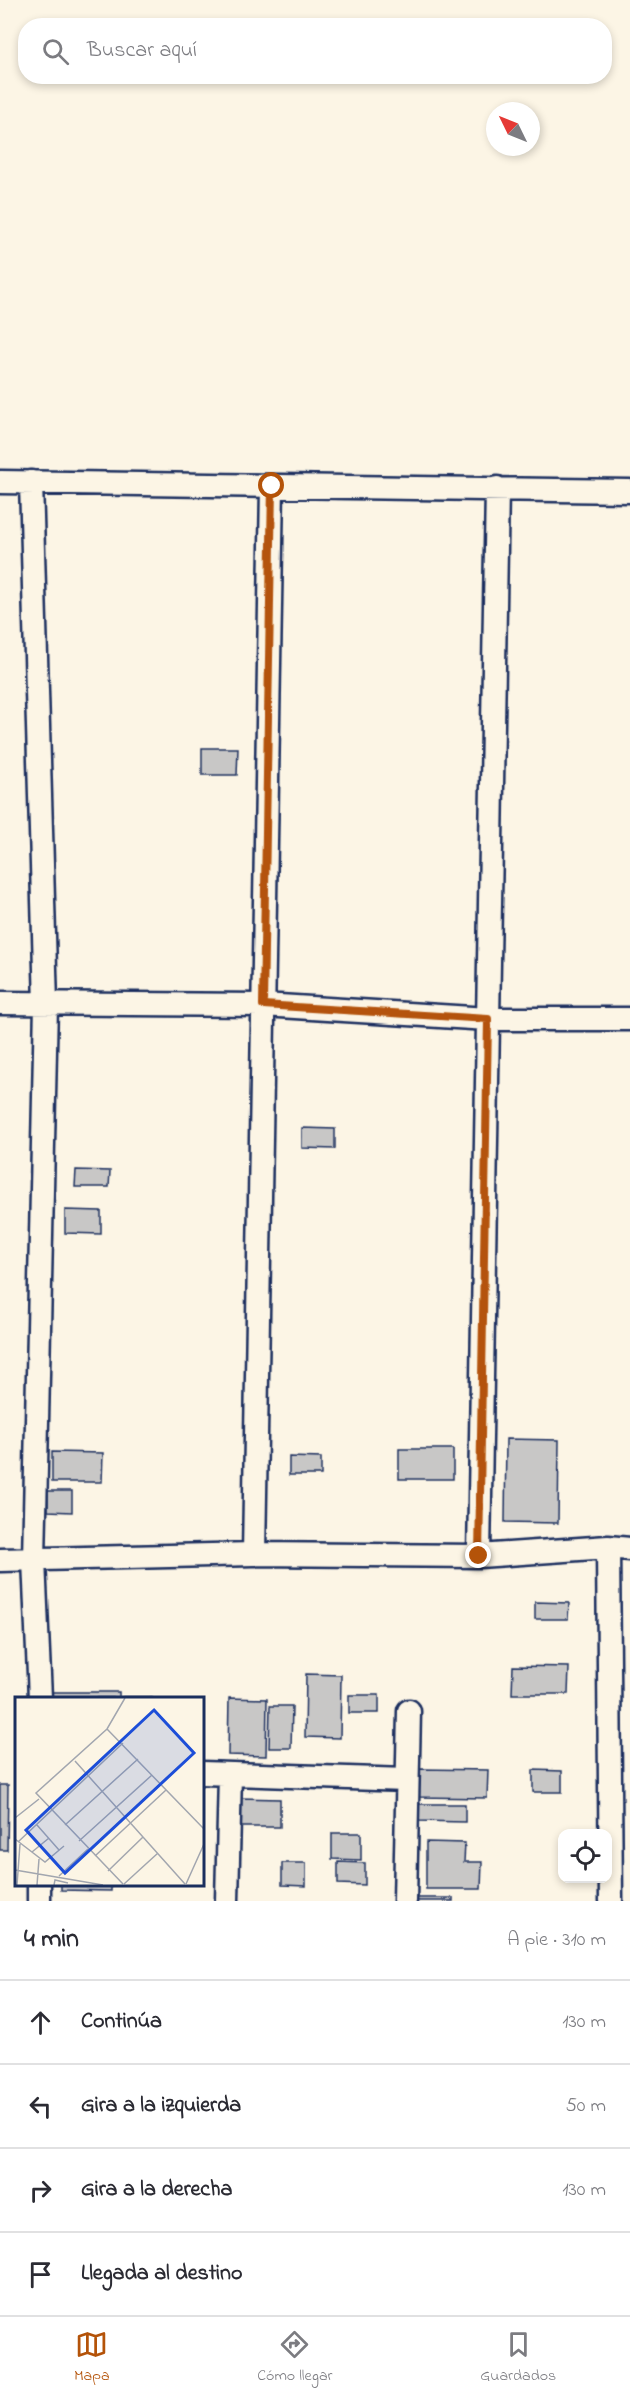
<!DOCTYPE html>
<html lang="es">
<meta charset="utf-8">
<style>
body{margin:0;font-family:"Indie Flower",sans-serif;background:#f2f2f3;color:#2b2b33}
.controls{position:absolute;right:18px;bottom:18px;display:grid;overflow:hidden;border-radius:12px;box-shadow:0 3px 9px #0003}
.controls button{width:54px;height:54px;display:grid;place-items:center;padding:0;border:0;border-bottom:2px solid #e1e1e2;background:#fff;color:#2b2b33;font:30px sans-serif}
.compass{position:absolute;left:486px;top:102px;width:54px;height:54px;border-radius:50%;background:#fff;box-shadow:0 3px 9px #0003;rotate:313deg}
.stop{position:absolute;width:18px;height:18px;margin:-14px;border:4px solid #b45309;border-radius:50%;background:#fff}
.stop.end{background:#b45309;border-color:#fff;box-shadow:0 2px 6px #0008}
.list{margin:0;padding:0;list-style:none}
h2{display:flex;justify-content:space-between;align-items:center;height:78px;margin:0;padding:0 24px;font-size:26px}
h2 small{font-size:20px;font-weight:400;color:#7c7c81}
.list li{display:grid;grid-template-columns:39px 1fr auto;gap:18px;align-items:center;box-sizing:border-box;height:84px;padding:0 24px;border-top:2px solid #e1e1e2}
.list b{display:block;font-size:22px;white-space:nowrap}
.list em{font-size:20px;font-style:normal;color:#7c7c81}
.icon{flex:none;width:33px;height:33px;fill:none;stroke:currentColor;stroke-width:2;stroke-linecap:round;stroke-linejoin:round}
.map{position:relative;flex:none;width:630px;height:1901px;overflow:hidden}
.search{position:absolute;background:#fff;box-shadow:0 3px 9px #0003;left:18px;right:18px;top:18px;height:66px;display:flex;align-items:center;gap:15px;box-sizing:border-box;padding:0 21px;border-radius:24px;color:#7c7c81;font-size:22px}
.sheet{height:414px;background:#fff}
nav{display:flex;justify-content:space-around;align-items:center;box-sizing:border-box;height:84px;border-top:2px solid #e1e1e2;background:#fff;font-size:16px;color:#7c7c81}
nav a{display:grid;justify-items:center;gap:3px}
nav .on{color:#b45309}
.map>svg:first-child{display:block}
.building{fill:#c8c7c6;stroke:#1b2f5e;stroke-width:1.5}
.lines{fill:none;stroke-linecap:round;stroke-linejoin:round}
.street-casing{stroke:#1b2f5e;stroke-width:27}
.street{stroke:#fcf5e5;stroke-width:22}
.route{stroke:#b45309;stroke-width:8}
.inset-road{fill:none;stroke:#a2a6af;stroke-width:1.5}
.view{fill:#1d4ed8;fill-opacity:0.15;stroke:#1d4ed8;stroke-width:3}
.inset-edge{fill:none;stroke:#1b2f5e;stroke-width:3}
</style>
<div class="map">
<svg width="630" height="1901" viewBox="0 0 630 1901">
<rect width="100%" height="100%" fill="#fcf5e5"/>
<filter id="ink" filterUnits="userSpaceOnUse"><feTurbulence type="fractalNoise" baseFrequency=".0167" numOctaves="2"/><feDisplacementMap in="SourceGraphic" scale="12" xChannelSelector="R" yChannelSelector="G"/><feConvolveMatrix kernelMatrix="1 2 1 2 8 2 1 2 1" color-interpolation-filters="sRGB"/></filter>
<g filter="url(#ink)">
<path class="building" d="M202,748h36l-1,27h-35z
M302,1128l33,1v20l-33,-1z
M76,1170l34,1 -1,16h-34z
M65,1210l36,1v23l-36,-1z
M506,1439l53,1 -1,83 -53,-1z
M399,1449h54v30h-54z
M52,1452l51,1 -1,29h-50z
M289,1457l32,1v17h-32z
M48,1491h24v21l-24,-1z
M535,1602l34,1 -1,16h-33z
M513,1666l56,1 -1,27h-56z
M306,1674l35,1 -1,63 -35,-1z
M49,1692h70v6h-70z
M349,1695h30v18h-30z
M123,1697h29v1h-30z
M229,1698l38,1 -1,57 -38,-1z
M270,1706h22l-1,42h-22z
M420,1769l68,1 -1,28 -68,-1z
M533,1770l29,1v21h-29z
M0,1785h8l-1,65h-7z
M237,1798l43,1v28h-43z
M419,1804h46v18l-46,-1z
M332,1833h29v27l-29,-1z
M426,1842l39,1 -1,19h18l-1,27h-55z
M338,1862l27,1v22l-27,-1z
M282,1863h24v23l-24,-1z
M61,1884h50v7l-50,-1z
M414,1898h39v3h-40z"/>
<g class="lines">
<g class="street-casing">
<path id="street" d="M0,482l630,9
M31,482l15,522 -12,556 6,138
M0,1003l263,2 225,14h142
M608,1547l3,354
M254,1554l18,-1068
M479,1556l18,-1068
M0,1560l254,-6 225,2 129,-9 22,2
M202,1773l204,7
M39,1901v-17
M227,1901l3,-127
M405,1901l4,-190"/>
</g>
<use href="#street" class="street"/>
</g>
</g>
<g class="lines" filter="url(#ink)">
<path class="route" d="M272,486l-9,519 225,14 -9,537"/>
</g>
<g transform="translate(15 1697)">
<rect width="189" height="189" fill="#fcf5e5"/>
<path class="inset-road" d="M92,32l97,100M60,64l110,123M0,121l24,-19M22,128l22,25M50,128l73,-66M0,142l30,23 19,-16M64,144l73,-66M3,145l105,-99M17,155l17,-14M80,159l71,-66M0,173l88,15M93,174l35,-34M44,179l29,-27M108,187l-87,-91 71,-64 18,-31M109,187l34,-31M171,187l18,-40M2,188l3,-41M22,188l2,-26M39,188l1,-5 13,3"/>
<path class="view" d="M139,13l40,43 -129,120 -39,-43z"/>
<rect width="189" height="189" class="inset-edge"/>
</g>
</svg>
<div class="controls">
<button><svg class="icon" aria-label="locate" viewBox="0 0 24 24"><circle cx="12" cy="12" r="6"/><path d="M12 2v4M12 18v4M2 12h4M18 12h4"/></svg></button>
</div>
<svg class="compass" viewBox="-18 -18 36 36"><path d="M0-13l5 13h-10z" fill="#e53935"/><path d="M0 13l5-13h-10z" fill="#7c7c81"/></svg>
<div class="stop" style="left:272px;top:486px"></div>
<div class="stop end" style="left:479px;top:1556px"></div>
<div class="search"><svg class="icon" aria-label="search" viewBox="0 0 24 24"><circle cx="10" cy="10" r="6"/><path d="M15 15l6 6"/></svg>Buscar aquí</div>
</div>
<section class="sheet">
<h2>4 min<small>A pie · 310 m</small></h2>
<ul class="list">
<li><svg class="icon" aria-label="ahead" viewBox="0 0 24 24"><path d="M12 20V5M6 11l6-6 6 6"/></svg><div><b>Continúa</b></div><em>130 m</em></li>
<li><svg class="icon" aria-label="left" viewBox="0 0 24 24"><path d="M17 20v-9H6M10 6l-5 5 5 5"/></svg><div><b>Gira a la izquierda</b></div><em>50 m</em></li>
<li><svg class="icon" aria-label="right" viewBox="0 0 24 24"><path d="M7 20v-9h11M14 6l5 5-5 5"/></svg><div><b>Gira a la derecha</b></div><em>130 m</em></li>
<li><svg class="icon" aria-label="arrive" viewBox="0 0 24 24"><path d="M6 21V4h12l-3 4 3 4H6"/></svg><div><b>Llegada al destino</b></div></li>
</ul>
</section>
<nav>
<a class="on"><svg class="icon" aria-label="map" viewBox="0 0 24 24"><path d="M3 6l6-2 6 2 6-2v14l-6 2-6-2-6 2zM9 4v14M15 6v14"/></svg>Mapa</a>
<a><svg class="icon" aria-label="directions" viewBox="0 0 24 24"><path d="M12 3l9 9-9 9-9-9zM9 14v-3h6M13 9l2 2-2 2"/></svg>Cómo llegar</a>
<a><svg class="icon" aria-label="saved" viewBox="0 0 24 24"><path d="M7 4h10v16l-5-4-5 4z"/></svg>Guardados</a>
</nav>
